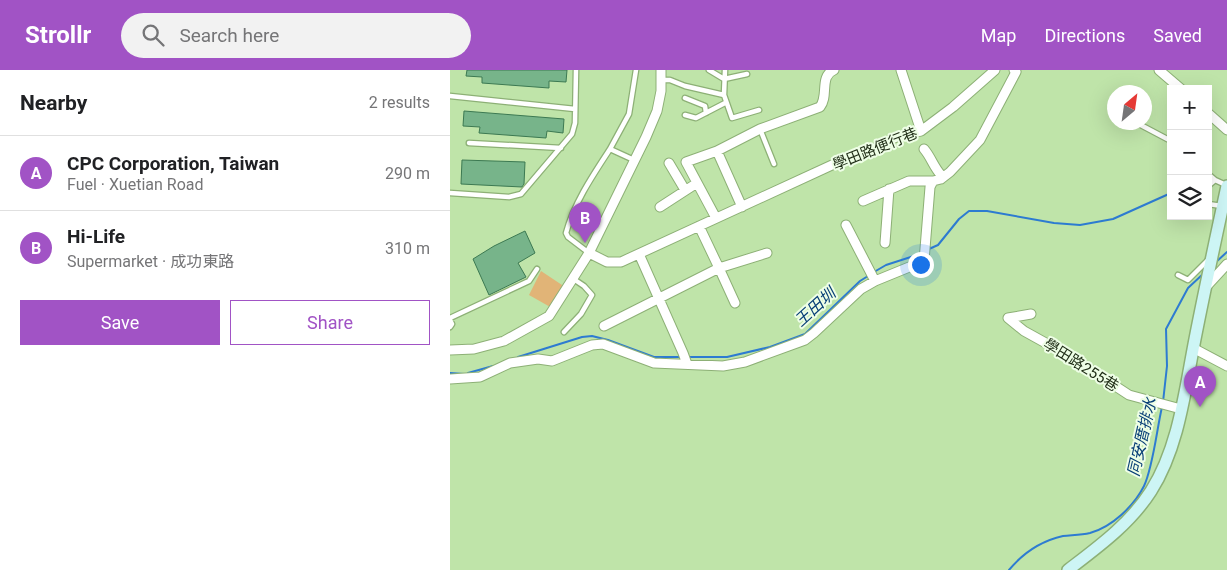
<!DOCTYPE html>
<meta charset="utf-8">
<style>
body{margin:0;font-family:Roboto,"Noto Sans TC",sans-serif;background:#f2f2f2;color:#202124}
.controls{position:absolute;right:15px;top:15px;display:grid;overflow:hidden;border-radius:0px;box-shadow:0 5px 20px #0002}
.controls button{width:45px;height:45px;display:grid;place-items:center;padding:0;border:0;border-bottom:1px solid #e0e0e0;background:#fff;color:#202124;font:25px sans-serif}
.compass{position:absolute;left:657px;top:15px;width:45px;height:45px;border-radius:50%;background:#fff;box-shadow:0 5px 20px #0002;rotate:29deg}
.you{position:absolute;left:470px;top:194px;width:18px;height:18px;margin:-12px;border:4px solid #fff;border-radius:50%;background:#1a73e8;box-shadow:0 0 0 8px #1a73e833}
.badge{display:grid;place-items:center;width:32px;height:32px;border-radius:50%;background:#a153c5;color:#fff;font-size:16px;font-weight:700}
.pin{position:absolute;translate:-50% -41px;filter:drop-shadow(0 1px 2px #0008)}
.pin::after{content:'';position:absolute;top:26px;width:18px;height:15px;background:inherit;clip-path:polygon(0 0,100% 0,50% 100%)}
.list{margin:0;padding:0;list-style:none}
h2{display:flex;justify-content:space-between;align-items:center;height:65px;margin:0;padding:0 20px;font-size:21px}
h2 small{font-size:16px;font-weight:400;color:#757577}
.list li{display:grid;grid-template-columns:32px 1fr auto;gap:15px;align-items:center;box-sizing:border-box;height:75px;padding:0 20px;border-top:1px solid #e0e0e0}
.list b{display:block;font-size:19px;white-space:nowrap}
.list p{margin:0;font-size:16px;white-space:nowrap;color:#757577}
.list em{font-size:16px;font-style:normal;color:#757577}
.actions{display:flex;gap:10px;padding:15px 20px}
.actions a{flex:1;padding:11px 0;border:1px solid #a153c5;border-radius:0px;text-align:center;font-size:18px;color:#a153c5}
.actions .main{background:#a153c5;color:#fff}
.icon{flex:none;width:28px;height:28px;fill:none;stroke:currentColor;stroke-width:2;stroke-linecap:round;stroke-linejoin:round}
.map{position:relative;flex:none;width:777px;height:500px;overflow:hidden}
header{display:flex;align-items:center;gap:30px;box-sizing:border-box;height:70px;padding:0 25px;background:#a153c5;color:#fff}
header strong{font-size:24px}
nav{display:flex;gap:28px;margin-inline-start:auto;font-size:18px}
.search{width:350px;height:45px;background:#f2f2f2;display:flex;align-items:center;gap:12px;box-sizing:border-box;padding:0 18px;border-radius:28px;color:#757577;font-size:19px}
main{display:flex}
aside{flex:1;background:#fff}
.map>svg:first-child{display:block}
.green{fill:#e1b477}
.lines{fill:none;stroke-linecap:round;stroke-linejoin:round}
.stream{stroke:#2d7bd1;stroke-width:2}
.building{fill:#77b48a;stroke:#3c7952}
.service-casing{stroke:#8db076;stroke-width:7}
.minor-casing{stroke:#8db076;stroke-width:11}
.secondary-casing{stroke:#8db076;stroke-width:14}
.service{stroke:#fff;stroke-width:4.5}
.minor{stroke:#fff;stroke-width:9}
.secondary{stroke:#cdf5f5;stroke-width:11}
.labels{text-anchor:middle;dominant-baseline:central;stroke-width:4;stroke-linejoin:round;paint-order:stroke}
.street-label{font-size:15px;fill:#1d2b14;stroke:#eefee6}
.water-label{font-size:16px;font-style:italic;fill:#083f77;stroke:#eefee6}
</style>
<header>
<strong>Strollr</strong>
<div class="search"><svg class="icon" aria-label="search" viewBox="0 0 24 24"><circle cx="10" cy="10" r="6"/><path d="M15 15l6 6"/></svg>Search here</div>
<nav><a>Map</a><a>Directions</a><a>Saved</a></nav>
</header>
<main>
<aside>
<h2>Nearby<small>2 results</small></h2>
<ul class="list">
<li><span class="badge">A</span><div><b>CPC Corporation, Taiwan</b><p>Fuel · Xuetian Road</p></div><em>290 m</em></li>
<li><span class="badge">B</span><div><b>Hi-Life</b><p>Supermarket · 成功東路</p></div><em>310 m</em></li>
</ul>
<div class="actions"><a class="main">Save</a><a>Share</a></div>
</aside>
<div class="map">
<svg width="777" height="500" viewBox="0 0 777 500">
<rect width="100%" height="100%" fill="#bfe4a9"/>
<path class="green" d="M91,201l24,16 -13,21 -23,-13z"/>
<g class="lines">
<path class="stream" d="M479,179l9,-4 21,-26 10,-8h18l67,12 26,2 33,-6 58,-26
M766,192l11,-10
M424,202l12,-7 34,-11
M68,287l64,-20 10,-1 16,4 46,17h28
M236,287h41l43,-10 35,-13 55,-53 8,-5
M0,303l14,1
M18,303l25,-7
M713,332l4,-36 -1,-37 22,-41 15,-14
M559,500c14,-17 32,-29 54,-34 9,-1 18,-1 27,-3 22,-6 44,-27 54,-47 9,-19 13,-58 18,-79"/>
</g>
<path class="building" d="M17,0h100l-1,12 -17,-1v7l-67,-5v-6l-16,-1z
M14,41l100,8 -1,14 -16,-2 -1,7 -67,-5 1,-6 -17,-1z
M12,90l63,2 -1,22 -2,3 -61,-3z
M75,161l10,22 -17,10 8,14 -37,18 -16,-36 21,-13z"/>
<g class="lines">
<g class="service-casing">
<path id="service" d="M259,0l15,9 23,-5
M211,10h9l15,6 39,9 1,-25
M274,25l8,23 27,-8
M0,26l125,13
M235,28l20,8 1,7
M235,45l11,3 29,-15
M685,52l36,19
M310,59l14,35
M19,73l92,5
M160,79l19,-35 7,-44
M758,104l7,6 11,5
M758,116l7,-6
M0,123l59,4 12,-3 51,-60 3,-11 1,-53
M758,134l14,2
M139,183l-21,-16 -2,-4c8,-30 27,-58 44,-84l24,11
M728,205l10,5 19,-19
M0,248l79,-37 8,-12
M0,250l2,4 -2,3
M114,262l17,-18 11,-19 -8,-9 -12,-8"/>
</g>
<g class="minor-casing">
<path id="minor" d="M451,0l20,61
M709,0l22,19
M758,43l19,17
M474,79c7,8 9,17 17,26v4
M219,93l16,27
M413,131l46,-20h24
M210,137l37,-24
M292,137l-25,-56 43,-22 60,-22c9,-11 -1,-31 14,-37
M266,148l-30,-56 31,-11
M396,155l29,56
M435,173l4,-54
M139,183l18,9h14l211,-97 43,-17 21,-11 25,-6 32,-24 42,-37
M189,184l44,99 4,11
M755,218l22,-24
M285,233l-16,-35 48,-15
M581,244l-23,4 16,13 47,26 58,38 52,14
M154,256l115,-58 -20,-42
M743,278l34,18
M0,280l24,-1 30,-8 45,-25 40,-63 57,-116 11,-26 4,-20v-21
M0,309l30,-2 30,-14 28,-4 14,2 40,-16 11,-1 51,19 69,3 22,-4 60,-22 9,-7 47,-44 14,-8 49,-20 6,-74 3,-6 8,-2 9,-7 30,-32 36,-68 -2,-2"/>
</g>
<g class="secondary-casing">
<path id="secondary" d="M618,500c30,-23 62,-46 83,-79 28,-44 34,-101 44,-152 10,-51 21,-102 32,-153"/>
</g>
<use href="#service" class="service"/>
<use href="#minor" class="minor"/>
<use href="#secondary" class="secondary"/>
</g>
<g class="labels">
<g class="street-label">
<text transform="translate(425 79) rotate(-22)">學田路便行巷</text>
<text transform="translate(631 295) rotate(32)">學田路255巷</text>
</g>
<g class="water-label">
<text transform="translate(365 237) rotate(-42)">王田圳</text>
<text transform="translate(692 367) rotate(-77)">同安厝排水</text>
</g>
</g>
</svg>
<div class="controls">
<button>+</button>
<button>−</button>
<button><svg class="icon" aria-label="layers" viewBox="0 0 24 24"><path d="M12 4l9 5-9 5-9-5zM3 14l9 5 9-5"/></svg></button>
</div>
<svg class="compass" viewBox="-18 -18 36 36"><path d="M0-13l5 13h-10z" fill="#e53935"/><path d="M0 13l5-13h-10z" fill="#757577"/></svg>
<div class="you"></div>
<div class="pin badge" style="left:750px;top:337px">A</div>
<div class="pin badge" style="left:135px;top:173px">B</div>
</div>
</main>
